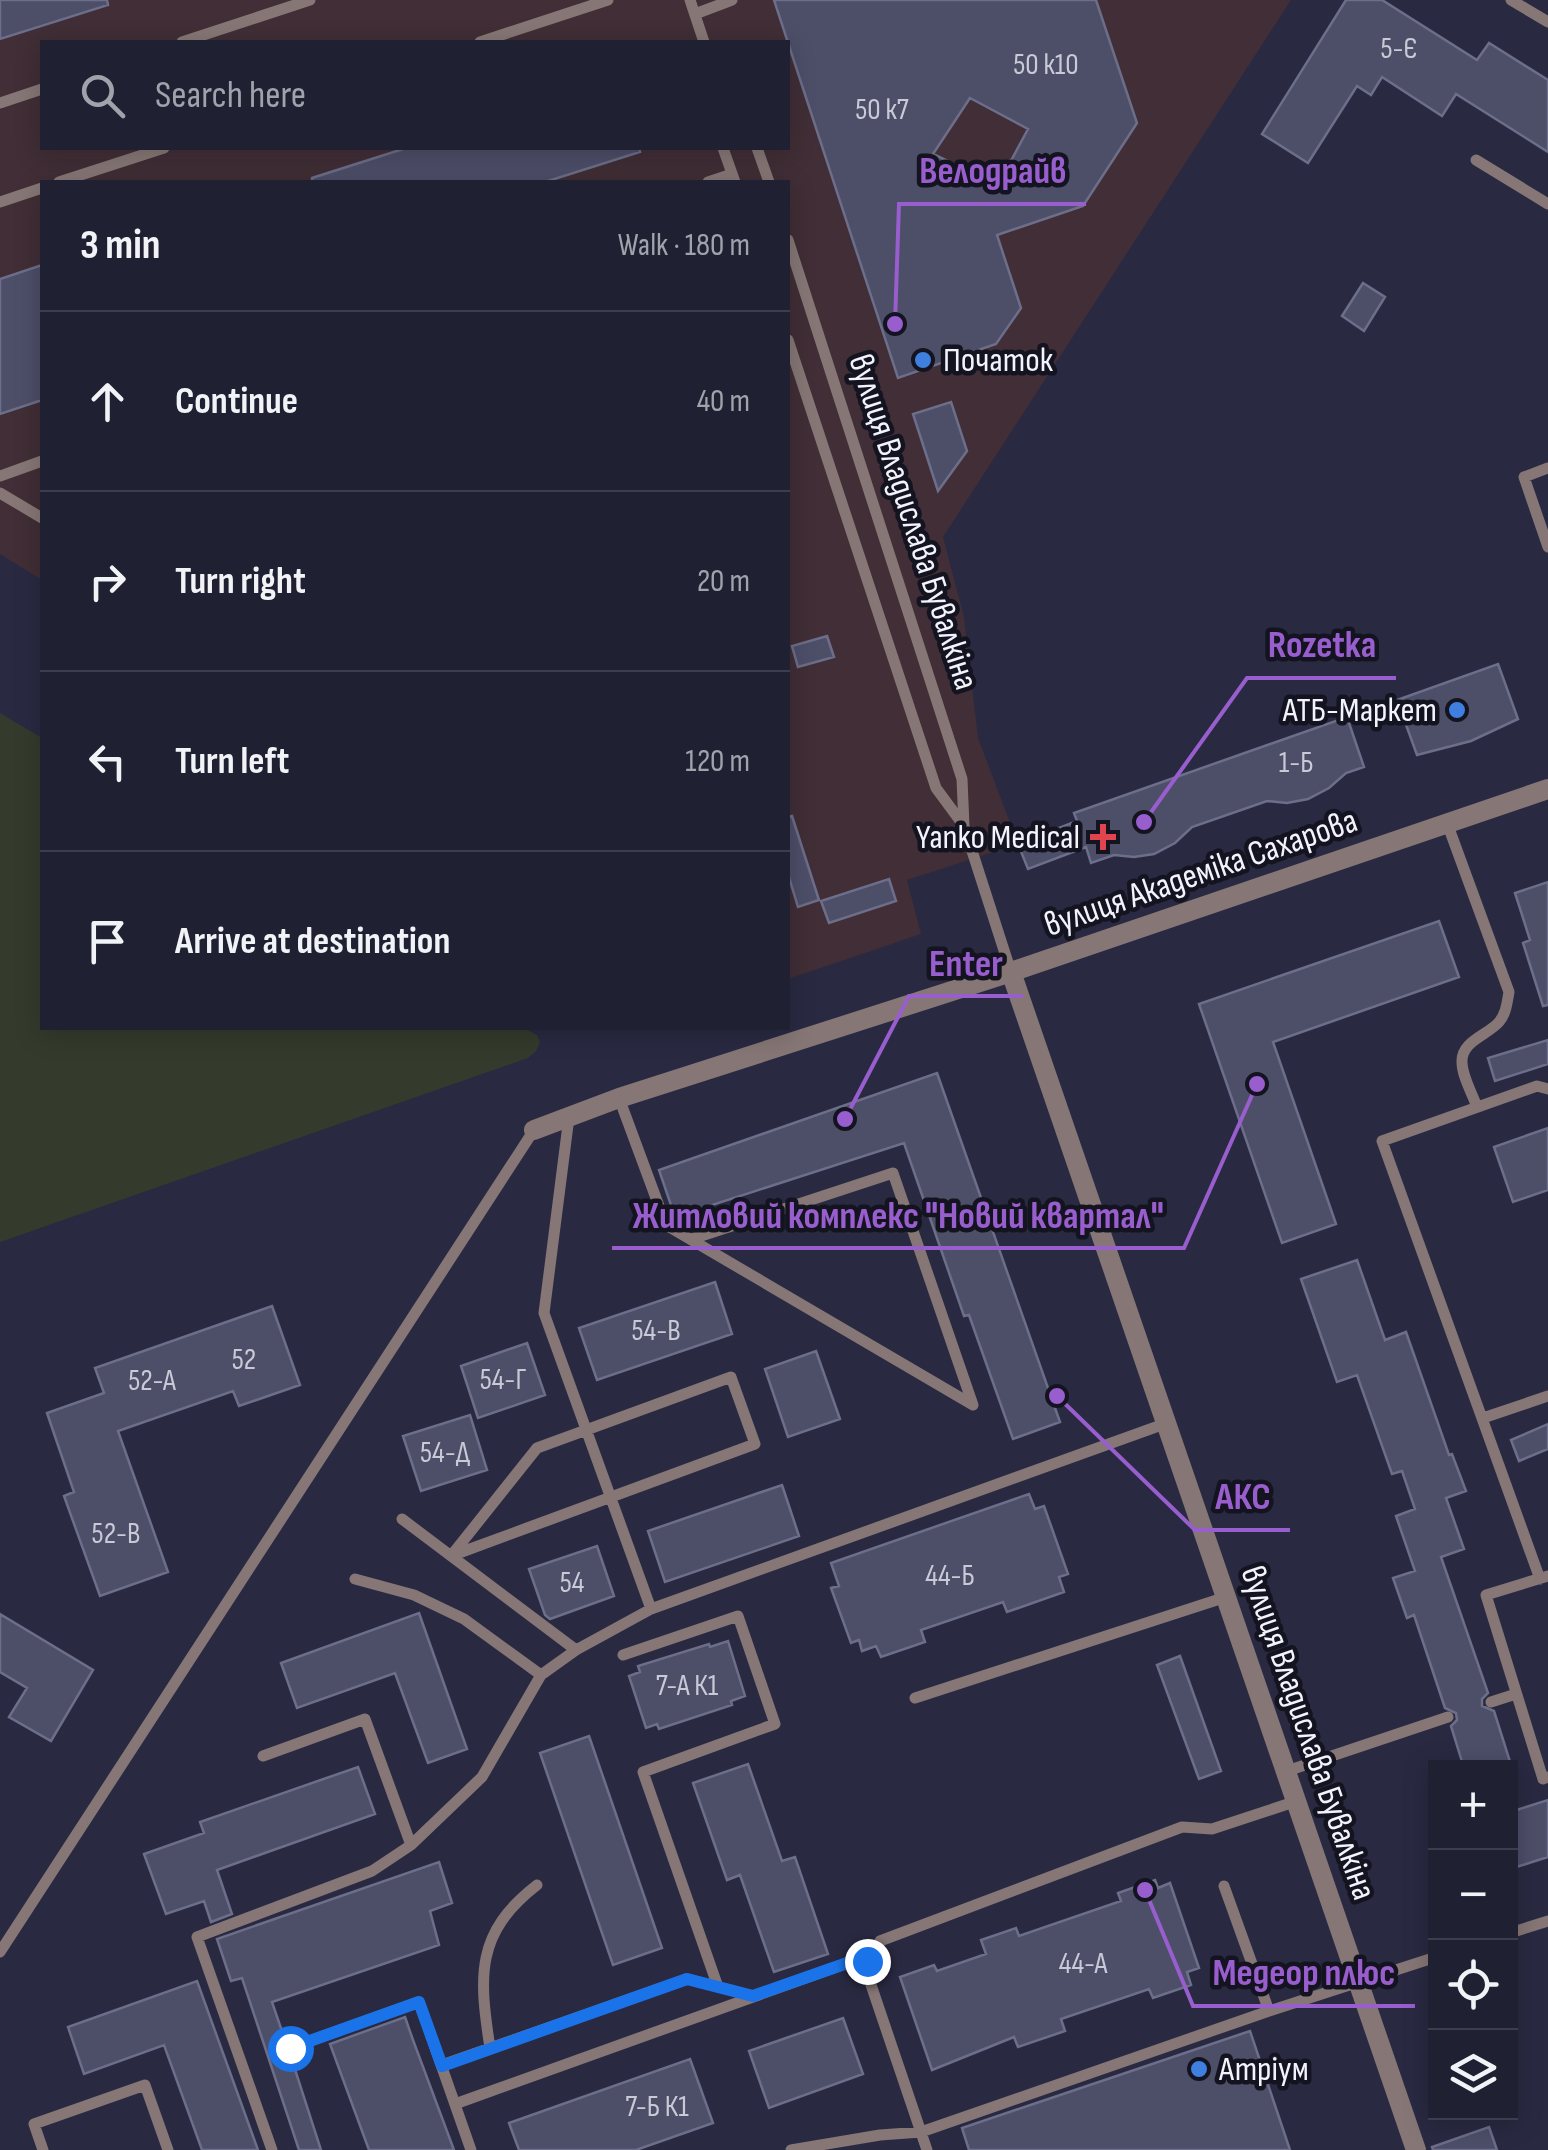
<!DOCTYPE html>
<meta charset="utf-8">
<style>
body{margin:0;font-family:"Sofia Sans Condensed",sans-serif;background:#27283a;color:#f1f3f6}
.controls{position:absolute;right:30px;bottom:30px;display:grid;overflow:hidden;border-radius:0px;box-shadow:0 5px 25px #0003}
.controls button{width:90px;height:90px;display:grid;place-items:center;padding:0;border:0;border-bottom:2px solid #3c3e4d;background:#1f2032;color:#f1f3f6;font:50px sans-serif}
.stop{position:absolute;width:30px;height:30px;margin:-22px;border:8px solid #1a73e8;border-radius:50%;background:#fff}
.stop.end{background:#1a73e8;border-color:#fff;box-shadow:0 2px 10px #0008}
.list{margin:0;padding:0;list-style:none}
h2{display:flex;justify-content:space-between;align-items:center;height:130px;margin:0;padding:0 40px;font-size:42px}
h2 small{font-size:32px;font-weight:400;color:#a1a3ac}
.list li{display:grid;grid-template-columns:65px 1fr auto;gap:30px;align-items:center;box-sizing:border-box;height:180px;padding:0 40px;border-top:2px solid #3c3e4d}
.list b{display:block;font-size:38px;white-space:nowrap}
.list em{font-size:32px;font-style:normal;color:#a1a3ac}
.icon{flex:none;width:55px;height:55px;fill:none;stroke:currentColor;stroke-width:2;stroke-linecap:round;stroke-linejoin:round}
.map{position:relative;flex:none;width:1548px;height:2150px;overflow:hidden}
.search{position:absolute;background:#1f2032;box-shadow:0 5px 25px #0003;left:40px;top:40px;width:750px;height:110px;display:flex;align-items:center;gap:25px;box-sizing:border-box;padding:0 35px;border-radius:0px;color:#a1a3ac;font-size:38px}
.panel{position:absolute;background:#1f2032;box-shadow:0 5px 25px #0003;left:40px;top:180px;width:750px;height:850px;border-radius:0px}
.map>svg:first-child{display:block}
.commercial{fill:#412e36;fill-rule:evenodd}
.green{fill:#343b2c}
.building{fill:#4d4e68;stroke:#6c6e8a;stroke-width:2.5;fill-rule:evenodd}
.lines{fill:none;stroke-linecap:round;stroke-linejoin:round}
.service{stroke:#867776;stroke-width:11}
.minor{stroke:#867776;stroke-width:20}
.tertiary{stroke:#867776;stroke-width:20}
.route{stroke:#1a73e8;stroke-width:12}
.shop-dot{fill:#3f7fe0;stroke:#13141f;stroke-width:4}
.health-dot{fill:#e0444e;stroke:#13141f;stroke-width:4}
.labels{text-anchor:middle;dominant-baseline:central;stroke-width:9;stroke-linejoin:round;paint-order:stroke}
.number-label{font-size:30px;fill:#c9cad8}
.poi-label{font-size:35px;fill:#f2f3fd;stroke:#13141f;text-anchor:start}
.street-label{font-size:35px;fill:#f2f3fd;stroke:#13141f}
.leader{fill:none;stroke:#995ece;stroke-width:4}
.callout-dot{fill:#995ece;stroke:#13141f;stroke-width:4}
.callout-label{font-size:38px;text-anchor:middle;font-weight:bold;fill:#995ece;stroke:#13141f;stroke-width:9;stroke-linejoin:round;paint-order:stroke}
</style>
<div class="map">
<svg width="1548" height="2150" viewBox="0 0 1548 2150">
<rect width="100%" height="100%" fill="#292a42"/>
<path class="commercial" d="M0,0h1291l-348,537 21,80 14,121 40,106 -111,36 14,54 -133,45v-797h-746v398l-42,-26zM42,42h746v106h-746z"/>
<path class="green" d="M0,713l42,25v290h481l14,7 3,7 -4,9 -8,7 -528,184z"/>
<path class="building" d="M0,0h107l1,5 -108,34z
M774,0h322l41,123 -54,83 -86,29 24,73 -25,36 -98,34zM970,98l58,31 -30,56 -65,-31z
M1346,0h36l95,60 12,-17 59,37v72l-92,-58 -14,22 -60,-39 -11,18 -14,-9 -49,77 -46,-29z
M406,148h233l1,4 -95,30h-233v-4z
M42,265v135l-42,14v-135z
M1363,283l22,14 -21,34 -22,-15z
M951,402l16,49 -29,40 -25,-77z
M827,636l7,21 -36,10 -6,-21z
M1498,664l20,55 -47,22 -54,14 -20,-55z
M1347,717l17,50 -18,6 -17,15 -21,11 -21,4 -20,-2 -75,26 -17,16 -21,11 -20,3 -20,-2 -23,8 -5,-16 -58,22 -10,-25 59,-23 -3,-8z
M792,816l27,84 -21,7 -10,-33v-57z
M889,879l7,22 -67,22 -8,-22z
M1548,882v123l-5,1 -20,-63 7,-3 -15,-47z
M1439,921l20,56 -186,65 63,182 -54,19 -83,-239z
M1548,1040v24l-53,17 -7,-23z
M937,1073l123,349 -47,17 -44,-124 -5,1 -60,-173 -229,74 -16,-47z
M1548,1128v62l-35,12 -19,-55z
M1357,1260l28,80 21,-8 43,123 3,-1 14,37 -20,7 18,51 -23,8 47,136 -6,6v7l12,5 18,57h-48l-13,-42 6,-6 -1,-7 -11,-5 -31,-93 -7,3 -14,-40 22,-7 -19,-55 19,-7 -13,-38 -10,3 -35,-99 -20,7 -36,-103z
M715,1282l17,52 -135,46 -18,-52z
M272,1306l28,79 -61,21 -6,-15 -115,40 50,141 -68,24 -36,-100 10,-4 -27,-79 57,-20 -9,-25z
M527,1343l18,52 -67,23 -17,-52z
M816,1351l24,68 -52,18 -23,-68z
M470,1415l17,55 -66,21 -18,-55z
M1548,1424v25l-29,12 -8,-21z
M782,1485l17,51 -134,46 -17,-51z
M1029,1494l6,15 9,-3 24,68 -9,3 5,15 -57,20 -4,-10 -82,28 4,12 -44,15 -5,-11 -14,5 -3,-11 -8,3 -20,-55 8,-2 -8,-23z
M597,1546l17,50 -64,23 -5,-4 -16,-46z
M419,1613l48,136 -39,14 -33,-90 -98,35 -16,-45z
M0,1614l93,56 -42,71 -42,-24 18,-29 -27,-16z
M728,1641l17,55 -14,5 1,4 -73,24 -2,-5 -11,4 -17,-52 11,-4 -2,-6 71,-22 1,3z
M1180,1656l41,115 -22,8 -42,-114z
M589,1736l73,212 -49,17 -73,-212z
M748,1764l34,97 13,-4 33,97 -54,18 -34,-97 -13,5 -34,-97z
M358,1767l17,47 -158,56 15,44 -21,8 -7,-21 -38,13 -22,-60 60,-21 -4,-11z
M1548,1800v57l-38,12v-57z
M439,1862l13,41 -22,8 9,34 -167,57 13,38 -4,10 10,7 30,93h-22l-57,-172 -11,3 -14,-42z
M1155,1880l3,8 12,-5 29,85 -12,4 4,13 -38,13 -4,-9 -88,30 4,12 -47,16 -4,-10 -82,33 -32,-93 34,-12 3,6 49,-17 -5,-14 35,-12 3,8 102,-35 -3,-8z
M197,1981l61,169h-56l-38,-105 -80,29 -16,-47z
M405,2017l8,23 41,110h-85l-39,-106z
M843,2018l20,56 -94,34 -20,-57z
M1250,2031l40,119h-321l-7,-22z
M690,2059l23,64 -77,27h-117l-10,-27z
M1489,2127l8,23h-64l-1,-3z"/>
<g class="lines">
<path class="service" d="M690,0l14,42
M1511,0l37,22
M695,14l37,-14
M182,42l128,-42
M480,42l128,-42
M0,103l42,-14
M723,148l12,34
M757,148l12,34
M1476,160l72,44
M59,182l105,-34
M708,182l24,-8
M0,202l42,-14
M788,240l174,539 2,47
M788,340l148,448 28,38 47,146
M1548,468l-24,9 24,70
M0,476l42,-15
M0,493l42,25
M1447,823l62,169c-2,11 -3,22 -10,30 -11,13 -38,19 -37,40 0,14 10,31 15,45
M619,1098l47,127 307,180
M569,1117l-25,196 107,296
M692,1239l201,-66 80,232
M731,1377l24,67 -304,112 86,-108z
M1483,1418l65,-22
M402,1519l174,131
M1548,1576l-62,19 57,184 5,-2
M355,1579l59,16 50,24 77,56
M1540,1579l-158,-438 155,-55 11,3
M623,1655l115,-39 37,108 -132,48 75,215
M915,1698l311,-101
M1491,1702l25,-8
M263,1756l102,-37 46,126
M1287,1771l161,-54
M1224,1886l45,125
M1510,1933l38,-12
M0,1952l534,-822
M290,2048l129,-46 52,148
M490,2048c-11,-72 -15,-115 47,-163
M442,2065l245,-86 66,17
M455,2104l415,-149
M43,2150l-9,-26 111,-39 23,65
M272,2150l-75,-213 175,-66 39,-26 71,-68 59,-102 35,-25 75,-41 516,-186
M791,2150l89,-15 41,-3 348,-121 167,-54
M927,2150l-60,-177v-12l13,-20 302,-114 30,2 85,-28"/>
<path class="minor" d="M534,1130l85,-32 392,-126"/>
<path class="tertiary" d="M1416,2150l-405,-1178 537,-183"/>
</g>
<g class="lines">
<path class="route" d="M290,2048l129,-46 23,64 245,-87 66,17 117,-41 -3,6"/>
</g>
<g class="shop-dot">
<circle cx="923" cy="360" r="10"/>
<circle cx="1457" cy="710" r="10"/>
<circle cx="1199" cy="2069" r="10"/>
</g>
<path class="health-dot" d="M1098 822h10v10h10v10h-10v10h-10v-10h-10v-10h10z"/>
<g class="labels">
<g class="number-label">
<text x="1399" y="49">5-Є</text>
<text x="1046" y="65">50 к10</text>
<text x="882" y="110">50 к7</text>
<text x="1296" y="763">1-Б</text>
<text x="656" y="1331">54-В</text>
<text x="244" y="1360">52</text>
<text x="503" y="1380">54-Г</text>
<text x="152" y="1381">52-А</text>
<text x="445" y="1453">54-Д</text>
<text x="116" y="1534">52-В</text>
<text x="950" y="1576">44-Б</text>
<text x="572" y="1583">54</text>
<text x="687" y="1686">7-А К1</text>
<text x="1083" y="1964">44-А</text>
<text x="657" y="2107">7-Б К1</text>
</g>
<g class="poi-label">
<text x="943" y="360">Початок</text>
<text x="1437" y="710" text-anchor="end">АТБ-Маркет</text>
<text x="1080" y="837" text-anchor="end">Yanko Medical</text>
<text x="1219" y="2069">Атріум</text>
</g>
<g class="street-label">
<text transform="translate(913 522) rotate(72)">вулиця Владислава Бувалкіна</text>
<text transform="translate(1201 873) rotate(-19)">вулиця Академіка Сахарова</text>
<text transform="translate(1308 1733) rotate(71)">вулиця Владислава Бувалкіна</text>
</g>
</g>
<path class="leader" d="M895 324L899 204H1086M1144 822L1247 678H1396M845 1119L909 996H1023M1257 1084L1184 1248H612M1057 1396L1195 1530H1290M1145 1890L1193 2006H1415"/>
<g class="callout-dot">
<circle cx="895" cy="324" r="10"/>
<circle cx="1144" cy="822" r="10"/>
<circle cx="845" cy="1119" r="10"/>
<circle cx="1257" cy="1084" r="10"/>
<circle cx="1057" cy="1396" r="10"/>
<circle cx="1145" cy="1890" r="10"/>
</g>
<g class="callout-label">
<text x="993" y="183">Велодрайв</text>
<text x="1322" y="657">Rozetka</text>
<text x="966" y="976">Enter</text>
<text x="898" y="1228">Житловий комплекс "Новий квартал"</text>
<text x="1243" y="1509">АКС</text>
<text x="1304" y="1985">Медеор плюс</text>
</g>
</svg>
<div class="controls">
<button>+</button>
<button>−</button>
<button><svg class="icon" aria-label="locate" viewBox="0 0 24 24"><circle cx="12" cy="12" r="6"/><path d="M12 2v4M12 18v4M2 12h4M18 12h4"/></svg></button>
<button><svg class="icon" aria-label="layers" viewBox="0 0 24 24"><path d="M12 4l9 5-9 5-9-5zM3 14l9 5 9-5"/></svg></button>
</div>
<div class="stop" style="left:290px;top:2048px"></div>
<div class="stop end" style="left:867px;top:1961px"></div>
<div class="search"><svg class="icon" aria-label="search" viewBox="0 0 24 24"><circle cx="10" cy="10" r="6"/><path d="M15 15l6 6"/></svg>Search here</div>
<section class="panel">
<h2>3 min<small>Walk · 180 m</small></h2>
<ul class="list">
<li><svg class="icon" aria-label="ahead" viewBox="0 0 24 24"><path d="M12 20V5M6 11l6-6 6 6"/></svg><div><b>Continue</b></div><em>40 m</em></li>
<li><svg class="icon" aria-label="right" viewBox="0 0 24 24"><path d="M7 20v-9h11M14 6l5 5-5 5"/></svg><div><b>Turn right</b></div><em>20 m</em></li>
<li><svg class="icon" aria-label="left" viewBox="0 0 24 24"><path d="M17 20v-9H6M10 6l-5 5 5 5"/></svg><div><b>Turn left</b></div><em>120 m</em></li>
<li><svg class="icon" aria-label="arrive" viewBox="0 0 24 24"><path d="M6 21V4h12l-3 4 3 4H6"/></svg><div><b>Arrive at destination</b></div></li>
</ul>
</section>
</div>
